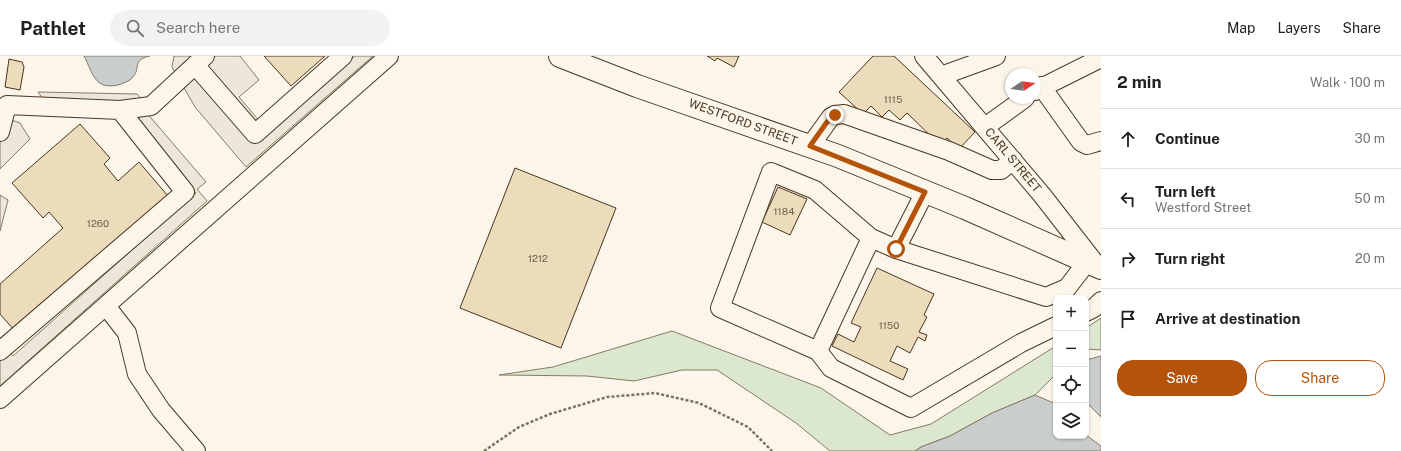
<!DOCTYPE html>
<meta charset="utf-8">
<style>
body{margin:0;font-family:"Public Sans",sans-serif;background:#f2f2f2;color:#202124}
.controls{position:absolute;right:12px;bottom:12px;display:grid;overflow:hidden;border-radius:8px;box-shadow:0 1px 3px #0004}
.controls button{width:36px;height:36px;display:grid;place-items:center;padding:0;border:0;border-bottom:1px solid #e0e0e0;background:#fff;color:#202124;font:20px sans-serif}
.compass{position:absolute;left:1005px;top:12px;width:36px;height:36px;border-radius:50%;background:#fff;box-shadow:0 1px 3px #0004;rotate:77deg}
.stop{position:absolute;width:12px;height:12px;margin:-9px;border:3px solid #b45309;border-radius:50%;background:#fff}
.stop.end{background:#b45309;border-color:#fff;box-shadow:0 1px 4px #0008}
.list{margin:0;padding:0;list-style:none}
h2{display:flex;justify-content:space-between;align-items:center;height:52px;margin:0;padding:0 16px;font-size:17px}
h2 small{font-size:13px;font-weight:400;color:#757577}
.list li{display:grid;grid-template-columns:26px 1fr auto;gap:12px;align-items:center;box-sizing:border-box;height:60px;padding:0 16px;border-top:1px solid #e0e0e0}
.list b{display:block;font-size:15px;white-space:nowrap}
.list p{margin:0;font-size:13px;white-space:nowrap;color:#757577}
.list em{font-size:13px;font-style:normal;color:#757577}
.actions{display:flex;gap:8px;padding:12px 16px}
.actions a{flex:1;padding:9px 0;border:1px solid #b45309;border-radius:16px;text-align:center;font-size:14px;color:#b45309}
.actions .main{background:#b45309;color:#fff}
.icon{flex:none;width:22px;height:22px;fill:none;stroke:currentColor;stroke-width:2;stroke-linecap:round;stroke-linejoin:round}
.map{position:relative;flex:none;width:1101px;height:395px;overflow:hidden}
header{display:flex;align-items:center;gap:24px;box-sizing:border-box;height:56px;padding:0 20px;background:#fff;border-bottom:1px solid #e0e0e0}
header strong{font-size:19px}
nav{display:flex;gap:22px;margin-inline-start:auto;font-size:14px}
.search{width:280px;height:36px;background:#f2f2f2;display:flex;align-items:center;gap:10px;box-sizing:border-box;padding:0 14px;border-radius:22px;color:#757577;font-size:15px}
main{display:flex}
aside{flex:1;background:#fff}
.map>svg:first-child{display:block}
.green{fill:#dce7d0;stroke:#887966}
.parking{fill:#ede7d9;stroke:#887966}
.water{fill:#c9cecd;stroke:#887966}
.building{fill:#ecdcbc;stroke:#4a3520}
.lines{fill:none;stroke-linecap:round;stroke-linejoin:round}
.minor-casing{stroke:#4a3520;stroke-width:20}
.major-casing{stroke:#4a3520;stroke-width:24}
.path{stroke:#7f6f5c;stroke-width:2.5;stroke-dasharray:3 2;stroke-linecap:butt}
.minor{stroke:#fbf6e9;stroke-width:18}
.major{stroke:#fbf6e9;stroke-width:22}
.route{stroke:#b45309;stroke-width:5}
.labels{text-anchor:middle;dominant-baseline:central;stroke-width:3;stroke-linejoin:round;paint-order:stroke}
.number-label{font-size:10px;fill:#725f47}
.street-label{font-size:12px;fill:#4a3520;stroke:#fbf6e9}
</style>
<header>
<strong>Pathlet</strong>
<div class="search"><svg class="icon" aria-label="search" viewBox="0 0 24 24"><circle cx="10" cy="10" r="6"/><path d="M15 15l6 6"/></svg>Search here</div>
<nav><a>Map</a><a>Layers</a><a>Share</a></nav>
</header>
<main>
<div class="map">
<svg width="1101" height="395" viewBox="0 0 1101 395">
<rect width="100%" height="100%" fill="#fbf6e9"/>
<path class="green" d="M1101,262v32l-15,-1v-21z
M672,275l149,57 69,47 41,-11 125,-78v28l-21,21 -43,18 -42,23 -29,11 -6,4h-85l-34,-28 -79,-53h-35l-48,11 -47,-5 -88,-1 54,-8z"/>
<path class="parking" d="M174,0h66l19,24 -20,17 29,34 87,-75h18l-127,111 -51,-60 -23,-40z
M38,36l99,2 8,9 -6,1 67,78 -9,7 10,12 -207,185v-44l13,14 183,-163 -76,-90 -75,-1z
M0,60l20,7 10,16 -30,30z
M0,139l8,5 -8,31z"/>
<path class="water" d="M84,0h66c-19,4 -8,12 -18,22 -3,4 -9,5 -14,7 -24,5 -25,-12 -34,-29z
M1101,300v61l-15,-15v-42z
M1035,339l21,9v32l30,-1 15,11v5h-186l6,-4 29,-11 42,-23z"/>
<path class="building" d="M264,0h61l-34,30z
M707,0h32l-5,11 -17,-9 -2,3z
M873,0h21l81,76 -16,17 -12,-11 -7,7 -33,-32 -7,7 -11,-10 -7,7 -11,-11 -8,8 -24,-22z
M9,3l13,3 2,5 -4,23 -15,-3z
M80,68l30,34 -6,6 14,17 21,-19 29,34 -153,135 -15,-17v-30l63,-56 -14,-16 -6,6 -31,-35z
M515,112l101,40 -55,140 -101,-40z
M778,131l29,12 -17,36 -28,-13z
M877,212l57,26 -10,21 3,2 -8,15 8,3 -2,6 -7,-4 -8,16 -13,-7 -7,15 18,8 -5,11 -71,-34 6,-12 16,8 7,-15 -10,-4z"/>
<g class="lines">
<g class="minor-casing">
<path id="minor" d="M924,0l118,139 56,72
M195,9l60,69 88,-78
M941,20l55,-20
M1041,30l40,56 6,3 14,-4
M1035,35l66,-33
M985,71l40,-29
M0,76l7,-27 113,5 31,-4 54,-50
M810,90l21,-29 4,-2 9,-1 105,37 43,19h9l12,-10
M925,136l-29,57 150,48 21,-9 20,-26
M896,193l-25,-11 -53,113 13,17 80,40 110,-65 35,-17
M106,250l21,27 10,41 24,36 35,41
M1086,256l8,-4 7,-7
M0,295l185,-159 -65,-82
M818,295l-98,-43 51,-136 44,18 56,48
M0,343l389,-343"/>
</g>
<g class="major-casing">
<path id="major" d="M560,0l77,30 201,70 127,52 136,60"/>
</g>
<path class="path" d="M484,395l35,-24 31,-13 57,-17 48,-4 44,10 49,24 24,24"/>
<use href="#minor" class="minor"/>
<use href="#major" class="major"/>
</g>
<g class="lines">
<path class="route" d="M835,59l-8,7 -17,24 115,46 -29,57"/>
</g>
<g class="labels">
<g class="number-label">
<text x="893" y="43">1115</text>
<text x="784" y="155">1184</text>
<text x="98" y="167">1260</text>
<text x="538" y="202">1212</text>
<text x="889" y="269">1150</text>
</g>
<g class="street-label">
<text transform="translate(743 66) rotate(20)">WESTFORD STREET</text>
<text transform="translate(1013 104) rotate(50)">CARL STREET</text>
</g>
</g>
</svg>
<div class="controls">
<button>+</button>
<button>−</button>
<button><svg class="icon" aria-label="locate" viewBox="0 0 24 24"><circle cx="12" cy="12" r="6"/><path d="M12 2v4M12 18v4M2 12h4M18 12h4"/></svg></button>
<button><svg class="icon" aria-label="layers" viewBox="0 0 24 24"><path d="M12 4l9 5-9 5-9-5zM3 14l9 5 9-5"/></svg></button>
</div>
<svg class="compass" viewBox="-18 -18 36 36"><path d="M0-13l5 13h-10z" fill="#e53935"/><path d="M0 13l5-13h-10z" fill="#757577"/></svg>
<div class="stop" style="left:896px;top:193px"></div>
<div class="stop end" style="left:835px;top:59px"></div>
</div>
<aside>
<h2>2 min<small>Walk · 100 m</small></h2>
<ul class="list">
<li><svg class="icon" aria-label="ahead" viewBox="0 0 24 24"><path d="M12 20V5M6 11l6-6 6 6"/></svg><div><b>Continue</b></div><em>30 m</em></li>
<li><svg class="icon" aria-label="left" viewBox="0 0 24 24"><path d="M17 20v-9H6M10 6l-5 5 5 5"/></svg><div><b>Turn left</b><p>Westford Street</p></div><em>50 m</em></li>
<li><svg class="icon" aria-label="right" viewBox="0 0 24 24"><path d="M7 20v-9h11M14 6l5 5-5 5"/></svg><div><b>Turn right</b></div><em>20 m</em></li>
<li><svg class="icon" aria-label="arrive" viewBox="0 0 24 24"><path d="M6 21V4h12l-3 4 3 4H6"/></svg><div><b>Arrive at destination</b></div></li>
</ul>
<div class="actions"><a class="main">Save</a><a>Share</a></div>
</aside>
</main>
